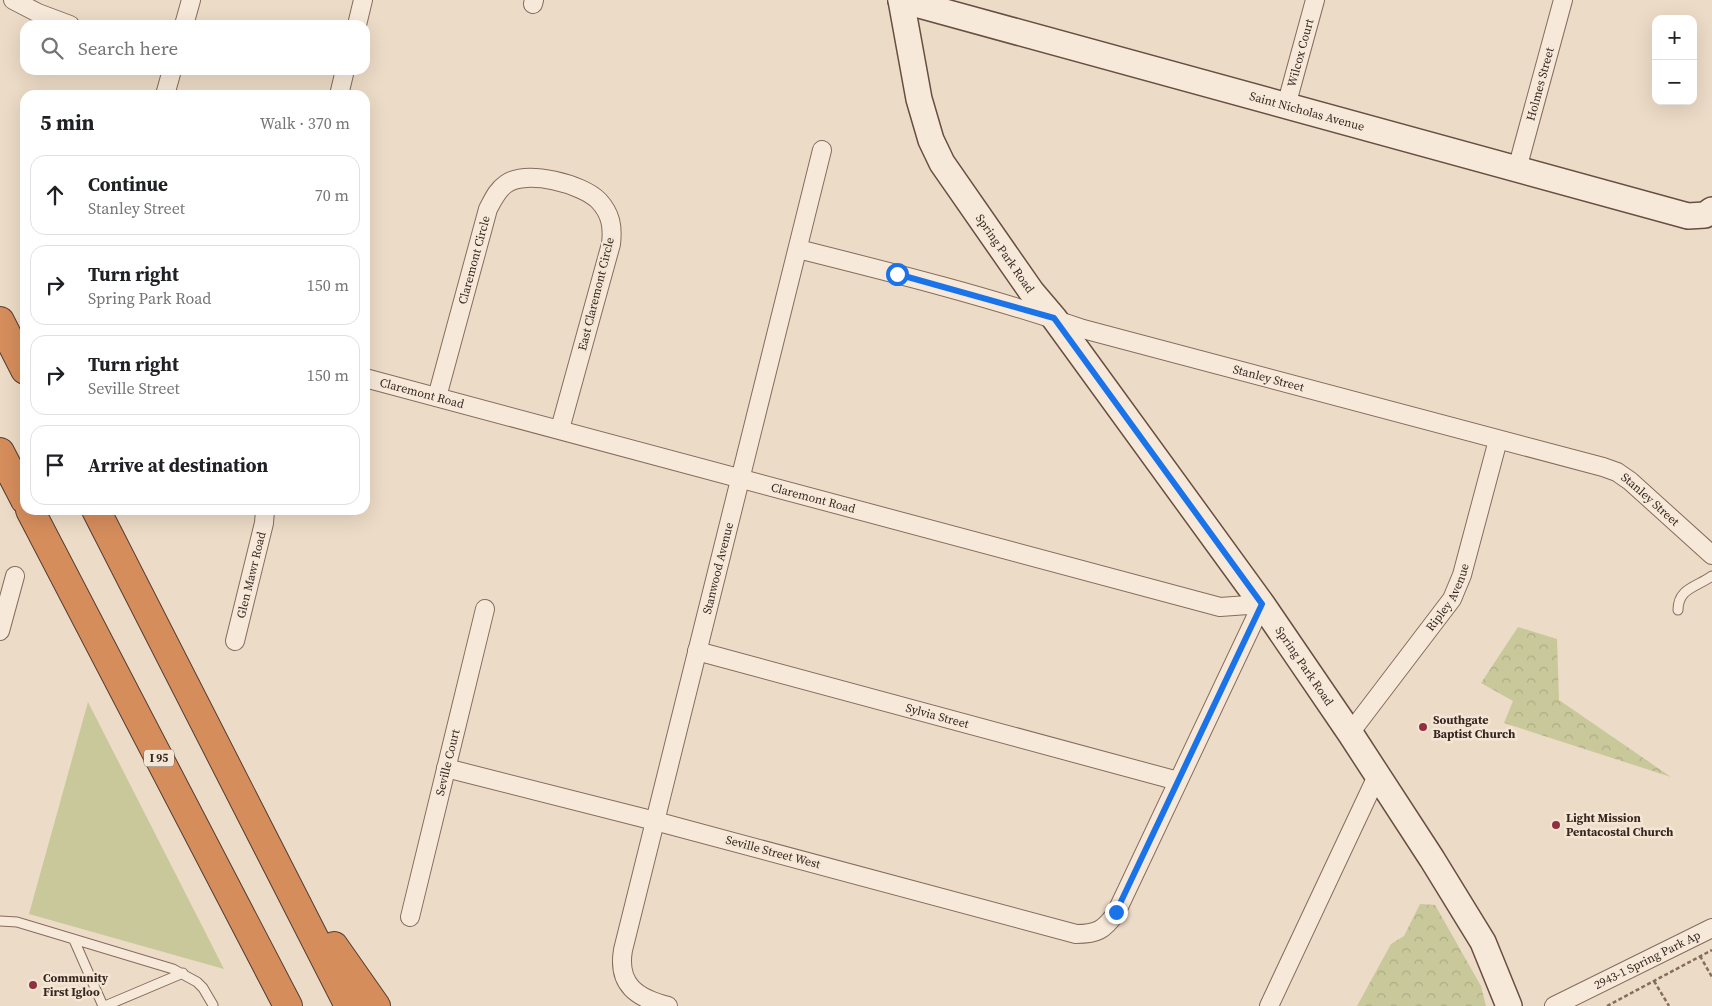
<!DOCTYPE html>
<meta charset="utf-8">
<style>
body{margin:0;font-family:"Source Serif 4",serif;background:#f6f6f6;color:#202124}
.controls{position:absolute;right:15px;top:15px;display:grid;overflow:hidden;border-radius:10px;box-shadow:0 5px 20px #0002}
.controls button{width:45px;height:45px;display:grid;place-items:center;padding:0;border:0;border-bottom:1px solid #e0e0e0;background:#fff;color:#202124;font:25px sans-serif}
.stop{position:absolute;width:15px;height:15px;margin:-11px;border:4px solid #1a73e8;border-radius:50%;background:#fff}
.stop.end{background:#1a73e8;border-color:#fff;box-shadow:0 1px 5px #0008}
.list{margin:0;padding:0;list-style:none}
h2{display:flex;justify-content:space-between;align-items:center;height:65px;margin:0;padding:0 20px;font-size:21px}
h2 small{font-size:16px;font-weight:400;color:#757577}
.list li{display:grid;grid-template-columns:32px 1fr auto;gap:15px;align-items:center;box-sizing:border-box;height:80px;margin:0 10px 10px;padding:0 10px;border:1px solid #e0e0e0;border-radius:15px}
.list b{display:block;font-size:19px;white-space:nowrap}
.list p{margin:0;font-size:16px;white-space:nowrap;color:#757577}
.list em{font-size:16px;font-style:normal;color:#757577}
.icon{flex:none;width:28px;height:28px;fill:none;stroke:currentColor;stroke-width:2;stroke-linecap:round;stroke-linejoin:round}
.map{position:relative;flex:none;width:1712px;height:1006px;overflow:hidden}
.search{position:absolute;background:#fff;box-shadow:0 5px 20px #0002;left:20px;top:20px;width:350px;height:55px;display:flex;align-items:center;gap:12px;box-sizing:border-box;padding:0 18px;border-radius:15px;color:#757577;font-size:19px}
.panel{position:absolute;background:#fff;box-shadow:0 5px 20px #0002;left:20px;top:90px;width:350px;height:425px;border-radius:15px}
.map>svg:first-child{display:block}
.green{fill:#c9c89b}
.forest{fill:url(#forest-crowns)}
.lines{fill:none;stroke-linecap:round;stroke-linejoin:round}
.lane-casing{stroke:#866c5d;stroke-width:11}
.street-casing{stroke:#866c5d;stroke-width:20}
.secondary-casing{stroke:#684e40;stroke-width:28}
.highway-casing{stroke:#543c31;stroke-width:30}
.path{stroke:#866c5d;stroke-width:2.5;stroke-dasharray:4 2.5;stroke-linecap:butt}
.lane{stroke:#f7e9d9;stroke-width:9}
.street{stroke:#f7e9d9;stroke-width:18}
.secondary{stroke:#f7e9d9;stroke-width:25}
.highway{stroke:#d68d5c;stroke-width:28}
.route{stroke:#1a73e8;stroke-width:6}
.poi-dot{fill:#923040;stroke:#f4e6d5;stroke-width:2}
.labels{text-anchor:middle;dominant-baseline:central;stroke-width:5;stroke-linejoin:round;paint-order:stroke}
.shield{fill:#f4e6d5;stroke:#706056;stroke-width:1}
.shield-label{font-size:11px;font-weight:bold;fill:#372720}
.street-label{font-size:12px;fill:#372720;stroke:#f4e6d5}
.poi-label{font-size:12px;font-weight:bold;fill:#372720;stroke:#f4e6d5;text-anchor:start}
</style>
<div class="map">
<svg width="1712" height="1006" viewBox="0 0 1712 1006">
<defs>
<pattern id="forest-crowns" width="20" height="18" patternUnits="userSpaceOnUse" patternTransform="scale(1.25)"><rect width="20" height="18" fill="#c9c89b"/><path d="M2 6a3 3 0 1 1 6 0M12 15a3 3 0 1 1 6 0" fill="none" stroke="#adac85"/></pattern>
</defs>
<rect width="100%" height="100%" fill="#ecdbc6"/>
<path class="green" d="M88,702l136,267 -195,-55z"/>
<path class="forest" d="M1518,627l39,12 2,61 112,77 -167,-54 9,-22 -32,-18z
M1420,904l15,1 46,81 5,20h-129l34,-62 13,-8z"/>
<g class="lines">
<g class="lane-casing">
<path id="lane" d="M1678,610c0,-22 19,-23 34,-34
M0,921l17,1 156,47 24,13 6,6 10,17
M74,940l29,66
M105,1006l78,-33"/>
</g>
<g class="street-casing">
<g id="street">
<path d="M13,0l25,13 32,12"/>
<path d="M533,4l1,-4"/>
<path d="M184,25l7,-25"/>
<path d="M357,25l6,-25"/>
<path d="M165,95l7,-25"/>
<path d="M339,95l6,-25"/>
<path id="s1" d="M1286,106l29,-106"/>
<path id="s2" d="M1517,169l46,-169"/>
<path id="s3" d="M798,249c96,24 192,48 285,80l520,138 14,5 13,9 82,74"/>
<path id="s4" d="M365,378l855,229 42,-3 -146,309c-12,17 -19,21 -40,21l-421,-113 -209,-53"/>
<path id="s5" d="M437,397l51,-188c5,-9 9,-19 18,-25 20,-15 77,0 93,17 12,13 14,26 12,43l-51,185"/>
<path d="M0,631l15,-55"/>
<path id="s6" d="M235,641l29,-118 1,-13"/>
<path id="s7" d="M697,651l481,130"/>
<path id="s8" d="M1350,733l102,-134 10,-24 36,-135"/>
<path id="s9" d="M410,917l75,-308"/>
<path id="s10" d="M668,1006c-31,-8 -51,-21 -45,-56l199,-800"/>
<path d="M1269,1006l108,-230"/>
<path id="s11" d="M1554,1006l158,-78"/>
</g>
</g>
<g class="secondary-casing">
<g id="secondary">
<path id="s12" d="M901,0l18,99 12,41 11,23 89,128 23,27 208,286 88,129 82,126 51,83 26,64"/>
<path id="s13" d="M901,0l787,216 17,-1 7,-5"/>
</g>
</g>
<g class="highway-casing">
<path id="highway" d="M0,321l25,49
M0,452l25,48
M30,510l258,496
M96,510l253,496
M334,946l42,60"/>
</g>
<path class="path" d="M1700,956l12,21
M1654,981l15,25
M1607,1006l105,-56"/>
<use href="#lane" class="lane"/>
<use href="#street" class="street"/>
<use href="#secondary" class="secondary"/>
<use href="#highway" class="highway"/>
</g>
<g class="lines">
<path class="route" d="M897,274l157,44 208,286 -146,308"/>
</g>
<g class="poi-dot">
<circle cx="1423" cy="727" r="5"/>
<circle cx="1556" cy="825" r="5"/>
<circle cx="33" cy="985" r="5"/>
</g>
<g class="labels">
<rect class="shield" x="144" y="749.5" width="30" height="17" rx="4"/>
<g class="shield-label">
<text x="159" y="758">I 95</text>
</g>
<g class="street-label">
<text stroke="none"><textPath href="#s1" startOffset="55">Wilcox Court</textPath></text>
<text stroke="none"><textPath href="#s2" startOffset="88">Holmes Street</textPath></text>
<text stroke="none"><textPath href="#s13" startOffset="421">Saint Nicholas Avenue</textPath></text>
<text stroke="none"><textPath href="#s12" startOffset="279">Spring Park Road</textPath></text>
<text stroke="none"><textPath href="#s5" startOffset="142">Claremont Circle</textPath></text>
<text transform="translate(596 294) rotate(-76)">East Claremont Circle</text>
<text stroke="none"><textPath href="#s3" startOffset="488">Stanley Street</textPath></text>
<text stroke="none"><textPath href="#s4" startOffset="59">Claremont Road</textPath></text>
<text stroke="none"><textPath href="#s4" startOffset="464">Claremont Road</textPath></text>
<text stroke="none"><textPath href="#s3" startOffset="892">Stanley Street</textPath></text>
<text stroke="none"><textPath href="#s10" startOffset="475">Stanwood Avenue</textPath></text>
<text stroke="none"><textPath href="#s6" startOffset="68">Glen Mawr Road</textPath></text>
<text stroke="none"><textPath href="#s8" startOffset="168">Ripley Avenue</textPath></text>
<text stroke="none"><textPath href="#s12" startOffset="789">Spring Park Road</textPath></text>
<text stroke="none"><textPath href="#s7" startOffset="249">Sylvia Street</textPath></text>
<text stroke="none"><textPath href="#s9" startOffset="159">Seville Court</textPath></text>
<text transform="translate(773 852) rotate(15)">Seville Street West</text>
<text stroke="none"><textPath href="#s11" startOffset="104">2943-1 Spring Park Ap</textPath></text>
</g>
<g class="poi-label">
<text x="1433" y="720">Southgate<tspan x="1433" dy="14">Baptist Church</tspan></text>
<text x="1566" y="818">Light Mission<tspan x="1566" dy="14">Pentacostal Church</tspan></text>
<text x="43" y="978">Community<tspan x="43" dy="14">First Igloo</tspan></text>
</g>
</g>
</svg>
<div class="controls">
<button>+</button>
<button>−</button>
</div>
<div class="stop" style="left:897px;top:274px"></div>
<div class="stop end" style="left:1116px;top:912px"></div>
<div class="search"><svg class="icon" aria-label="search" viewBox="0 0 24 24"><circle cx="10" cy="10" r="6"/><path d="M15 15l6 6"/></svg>Search here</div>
<section class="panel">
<h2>5 min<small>Walk · 370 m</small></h2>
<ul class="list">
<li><svg class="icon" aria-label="ahead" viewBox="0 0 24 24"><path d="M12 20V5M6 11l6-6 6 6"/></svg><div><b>Continue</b><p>Stanley Street</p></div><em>70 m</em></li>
<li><svg class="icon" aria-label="right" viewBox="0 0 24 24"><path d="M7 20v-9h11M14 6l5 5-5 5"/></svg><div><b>Turn right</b><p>Spring Park Road</p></div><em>150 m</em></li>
<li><svg class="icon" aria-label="right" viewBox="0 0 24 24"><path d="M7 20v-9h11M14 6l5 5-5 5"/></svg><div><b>Turn right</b><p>Seville Street</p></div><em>150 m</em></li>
<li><svg class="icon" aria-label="arrive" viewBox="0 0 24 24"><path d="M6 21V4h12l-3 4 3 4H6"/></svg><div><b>Arrive at destination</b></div></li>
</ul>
</section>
</div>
